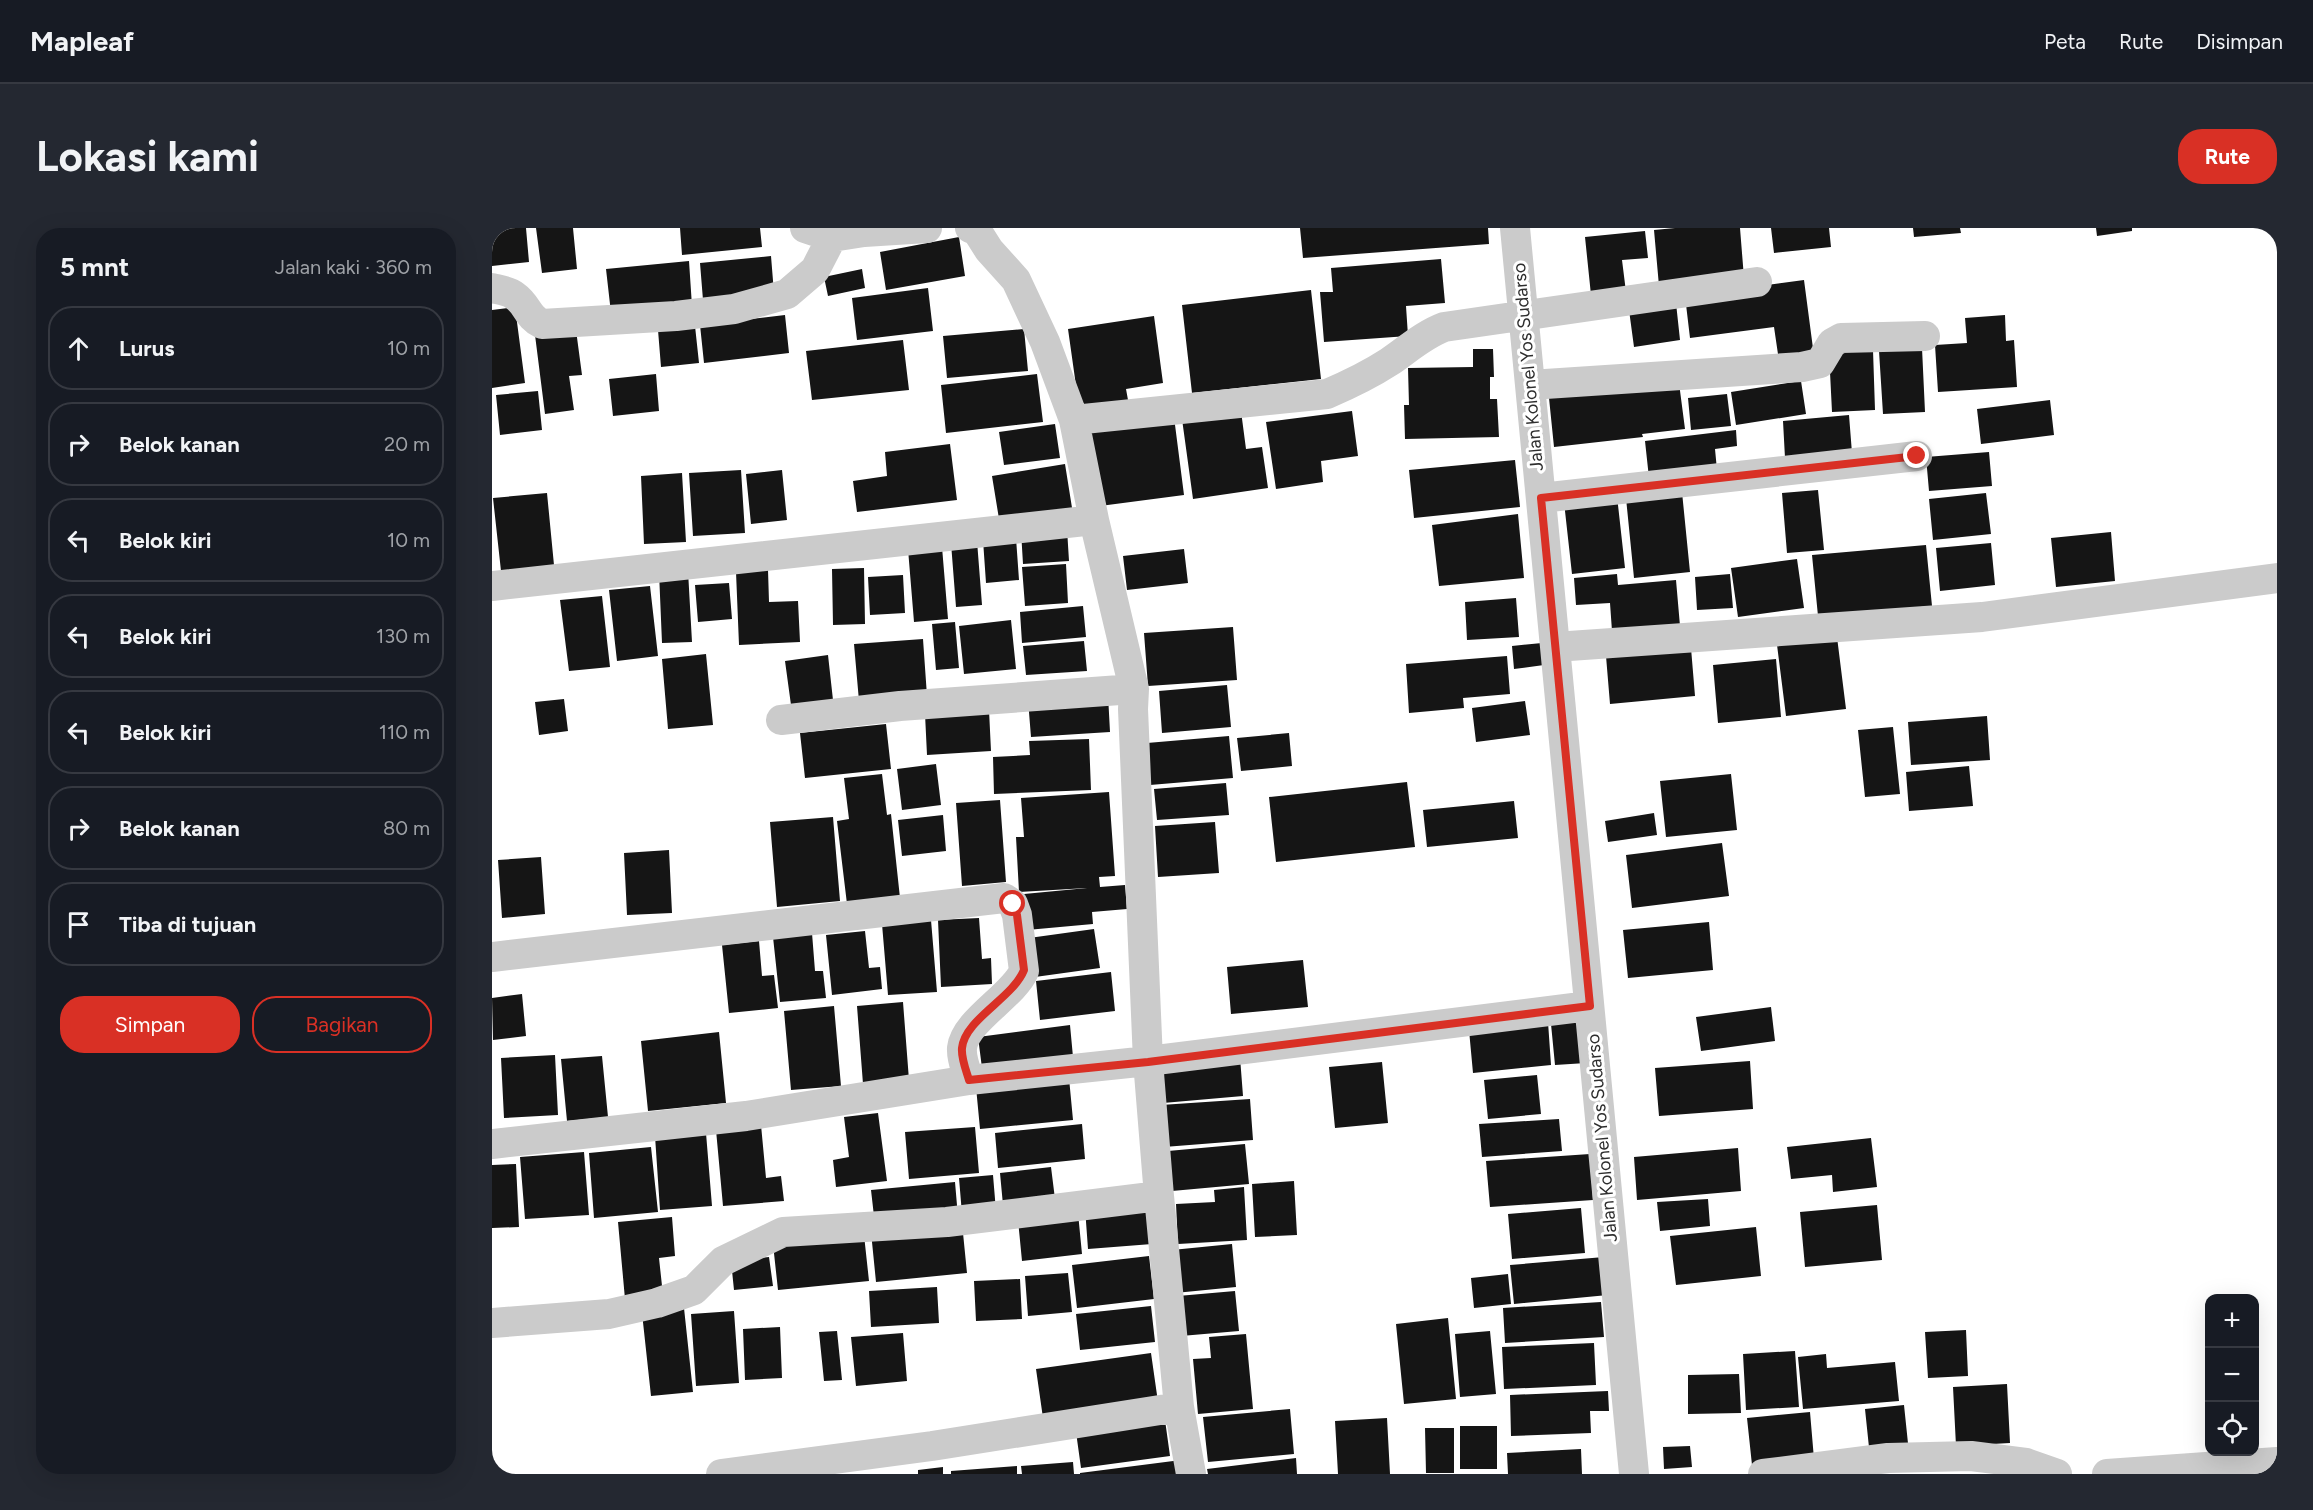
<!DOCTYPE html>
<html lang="id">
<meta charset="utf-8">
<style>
body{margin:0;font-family:Figtree,sans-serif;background:#242831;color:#f1f3f6}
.controls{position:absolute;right:18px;bottom:18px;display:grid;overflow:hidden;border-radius:12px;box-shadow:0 6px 24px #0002}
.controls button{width:54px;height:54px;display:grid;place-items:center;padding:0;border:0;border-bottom:2px solid #363941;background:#171b24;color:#f1f3f6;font:30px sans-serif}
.stop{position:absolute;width:18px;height:18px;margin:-14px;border:4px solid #d93025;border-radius:50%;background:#fff}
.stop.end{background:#d93025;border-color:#fff;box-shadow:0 2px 6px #0008}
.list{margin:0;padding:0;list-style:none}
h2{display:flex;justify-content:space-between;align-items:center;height:78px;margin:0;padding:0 24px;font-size:26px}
h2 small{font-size:20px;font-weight:400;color:#9ea1a6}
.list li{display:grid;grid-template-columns:39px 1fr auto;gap:18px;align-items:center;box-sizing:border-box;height:84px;margin:0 12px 12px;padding:0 12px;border:2px solid #363941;border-radius:24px}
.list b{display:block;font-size:22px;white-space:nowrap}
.list em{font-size:20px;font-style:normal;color:#9ea1a6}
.actions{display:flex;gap:12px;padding:18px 24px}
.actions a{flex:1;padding:14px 0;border:2px solid #d93025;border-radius:24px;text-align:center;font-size:21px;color:#d93025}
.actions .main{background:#d93025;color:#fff}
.icon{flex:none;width:33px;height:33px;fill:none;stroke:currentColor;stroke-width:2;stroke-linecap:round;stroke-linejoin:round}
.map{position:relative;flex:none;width:1785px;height:1246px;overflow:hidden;border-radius:24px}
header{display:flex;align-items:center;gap:36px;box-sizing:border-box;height:84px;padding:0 30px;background:#171b24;border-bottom:2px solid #363941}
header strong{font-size:28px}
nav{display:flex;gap:33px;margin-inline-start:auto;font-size:21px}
.intro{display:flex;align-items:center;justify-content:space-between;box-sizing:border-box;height:144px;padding:0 36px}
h1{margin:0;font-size:42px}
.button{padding:15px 27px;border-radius:24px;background:#d93025;color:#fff;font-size:21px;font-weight:700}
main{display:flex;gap:36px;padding:0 36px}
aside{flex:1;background:#171b24;border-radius:24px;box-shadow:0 6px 24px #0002}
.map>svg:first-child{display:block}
.building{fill:#151515}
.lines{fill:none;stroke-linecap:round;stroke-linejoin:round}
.minor{stroke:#cbcbcb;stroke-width:30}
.route{stroke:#d93025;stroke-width:8}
.labels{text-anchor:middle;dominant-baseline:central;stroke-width:6;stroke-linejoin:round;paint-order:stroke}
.street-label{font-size:18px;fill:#2e2e2e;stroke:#fff}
</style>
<header>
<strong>Mapleaf</strong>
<nav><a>Peta</a><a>Rute</a><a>Disimpan</a></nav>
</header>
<div class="intro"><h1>Lokasi kami</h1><a class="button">Rute</a></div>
<main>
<aside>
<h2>5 mnt<small>Jalan kaki · 360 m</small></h2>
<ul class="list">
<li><svg class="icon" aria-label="ahead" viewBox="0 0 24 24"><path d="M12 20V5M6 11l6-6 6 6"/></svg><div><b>Lurus</b></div><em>10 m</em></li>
<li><svg class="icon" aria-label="right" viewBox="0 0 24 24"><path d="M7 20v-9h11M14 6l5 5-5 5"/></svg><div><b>Belok kanan</b></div><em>20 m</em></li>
<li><svg class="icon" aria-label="left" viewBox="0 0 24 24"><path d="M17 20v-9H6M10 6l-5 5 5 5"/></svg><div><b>Belok kiri</b></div><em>10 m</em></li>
<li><svg class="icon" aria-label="left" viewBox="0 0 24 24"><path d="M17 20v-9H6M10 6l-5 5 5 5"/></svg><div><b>Belok kiri</b></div><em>130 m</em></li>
<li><svg class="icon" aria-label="left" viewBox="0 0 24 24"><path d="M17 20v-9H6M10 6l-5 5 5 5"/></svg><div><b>Belok kiri</b></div><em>110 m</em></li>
<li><svg class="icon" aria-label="right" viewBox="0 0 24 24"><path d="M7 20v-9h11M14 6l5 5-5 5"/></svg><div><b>Belok kanan</b></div><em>80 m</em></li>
<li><svg class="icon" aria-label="arrive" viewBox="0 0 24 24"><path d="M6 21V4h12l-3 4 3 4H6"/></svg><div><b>Tiba di tujuan</b></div></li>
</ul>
<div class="actions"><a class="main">Simpan</a><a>Bagikan</a></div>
</aside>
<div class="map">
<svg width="1785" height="1246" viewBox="0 0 1785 1246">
<rect width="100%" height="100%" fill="#fff"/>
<path class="building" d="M0,0h34l3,34 -37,4z
M44,0h37l4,41 -35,4z
M188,0h80l2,19 -80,8z
M808,0h188l1,16 -186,14z
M1183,0h65l4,50 -85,8 -5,-56z
M1279,0h58l2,19 -57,6z
M1421,0h47l1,5 -47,4z
M1604,0h36v3l-35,5z
M1153,3l3,27 -26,2 4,32 -35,3 -6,-58z
M467,9l6,39 -79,14 -6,-38z
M279,28l3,37 -71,7 -3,-37z
M949,31l4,44 -39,3 2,30 -84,6 -4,-50h13l-2,-24z
M197,33l3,45 -81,7 -5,-44z
M370,41l3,19 -37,8 -4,-19z
M1312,52l10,76 -35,5 -5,-34 -84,11 -5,-42z
M436,60l5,43 -76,9 -5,-42z
M819,62l10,89 -129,14 -10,-88z
M1184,75l4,37 -46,7 -5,-37z
M23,79l10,76 -33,5v-78z
M293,87l4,38 -85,10 -4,-38z
M1513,87l1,26 8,-1 3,47 -79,5 -3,-47 32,-2 -2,-25z
M662,88l9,67 -37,6 2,11 -49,7 -11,-78z
M203,98l4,37 -38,4 -3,-37z
M532,101l4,42 -81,7 -4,-42z
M84,102l6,45 -13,1 5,34 -29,4 -10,-79z
M411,112l6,50 -97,10 -6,-49z
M1430,120l3,64 -42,2 -4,-63z
M981,121h20l1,28h-4v22h7l2,38 -94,2 -1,-34h5l-1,-37 65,-1z
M1381,122l2,60 -43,2 -3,-60z
M164,146l3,37 -46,5 -4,-37z
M545,146l6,48 -97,11 -5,-48z
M1309,153l5,33 -70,11 -5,-33z
M1187,155l6,46 -43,5 1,3 -89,10 -5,-49z
M46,163l4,39 -42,5 -4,-40z
M1235,166l4,32 -40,4 -3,-32z
M1558,172l4,35 -73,9 -4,-35z
M749,183l5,38 16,-2 6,41 -75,11 -11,-80z
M860,183l6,45 -37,5 2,21 -47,7 -10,-67z
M1357,187l3,38 -67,5 -2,-37z
M682,189l10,78 -84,11 -10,-78z
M563,196l5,34 -56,7 -5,-33z
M1244,202l1,16 -22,3 2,21 -68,8 -4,-37z
M458,216l7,56 -100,12 -4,-31 34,-5 -2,-24z
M1497,224l3,34 -63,5 -3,-34z
M1023,232l5,47 -106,11 -5,-48z
M573,236l8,50 -73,11 -8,-49z
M249,242l4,63 -52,3 -4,-63z
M290,242l5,50 -36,4 -5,-50z
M190,245l4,69 -42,2 -3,-68z
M1326,262l6,60 -37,3 -5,-60z
M1190,264l8,80 -56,6 -8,-80z
M55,265l7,72 -53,6 -8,-73z
M1494,265l5,41 -58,6 -4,-41z
M1125,268l8,72 -53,6 -8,-72z
M1026,286l6,64 -85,8 -7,-61z
M575,301l2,32 -46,3 -2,-33z
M1619,304l4,49 -59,6 -5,-49z
M524,310l3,42 -33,3 -3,-43z
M485,313l5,64 -26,2 -5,-64z
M1499,315l4,42 -55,6 -4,-43z
M1434,317l6,61 -114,10 -6,-61z
M450,319l6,72 -34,3 -6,-73z
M692,321l4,34 -61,7 -4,-34z
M1305,331l7,49 -66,9 -7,-49z
M574,336l2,39 -43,3 -3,-39z
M372,340l1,56 -32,1 -1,-56z
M276,342l1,32 29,-1 2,41 -61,3 -3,-73z
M196,343l4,71 -30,1 -3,-71z
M1125,346l1,11 58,-5 4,46 -68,5 -2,-28 -34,2 -2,-27z
M1238,346l3,34 -36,2 -2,-33z
M411,347l2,38 -35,2 -2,-38z
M237,355l3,36 -34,3 -3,-37z
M158,358l8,70 -41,5 -8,-71z
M110,368l8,71 -41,4 -9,-71z
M1024,370l3,39 -52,3 -2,-38z
M591,378l3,31 -64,6 -2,-31z
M519,392l5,49 -52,5 -5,-48z
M463,394l4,46 -23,2 -4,-46z
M741,399l4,53 -89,6 -4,-53z
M1344,401l10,80 -60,7 -10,-79z
M431,411l4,57 -68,5 -5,-57z
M592,413l3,30 -61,4 -3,-29z
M1050,415l2,22 -30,4 -2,-23z
M1199,420l4,48 -85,8 -4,-48z
M214,426l7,71 -45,4 -6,-70z
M336,427l5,45 -42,5 -6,-44z
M1015,428l3,38 -47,4 1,10 -55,5 -3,-49z
M1284,431l5,58 -63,6 -5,-58z
M735,457l4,42 -69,6 -3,-42z
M616,467l2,37 -79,5 -3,-37z
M72,471l4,32 -29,4 -4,-33z
M1033,473l5,34 -54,7 -4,-34z
M497,482l2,41 -64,4 -2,-41z
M1495,488l3,44 -79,5 -3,-43z
M394,496l5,45 -86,9 -5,-45z
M1401,499l7,67 -35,3 -7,-67z
M797,505l3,33 -51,5 -4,-33z
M737,508l4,42 -83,7 -3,-42z
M597,511l2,51 -97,4 -1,-37 37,-2 -1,-14z
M444,536l5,41 -39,5 -5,-41z
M1477,538l4,40 -64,5 -3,-39z
M390,546l5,41 4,-1 9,84 -53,6 -10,-83 12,-2 -5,-41z
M1239,546l6,56 -71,7 -6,-56z
M915,554l8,65 -139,15 -7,-65z
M734,555l3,32 -72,5 -3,-31z
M617,564l6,84 -16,1 1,10 25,-2 2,24 -35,3 1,12 -66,6 -3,-36 63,-6 -68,4 -3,-55h8l-3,-39z
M508,572l6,82 -44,4 -6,-83z
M1022,573l4,37 -91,9 -4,-37z
M1162,585l3,22 -49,7 -3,-21z
M451,587l3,36 -44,5 -4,-36z
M341,589l7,84 -63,6 -7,-85z
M723,594l4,51 -61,4 -3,-51z
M1230,615l7,53 -97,12 -6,-53z
M177,622l3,63 -45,2 -3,-62z
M49,629l4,57 -43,4 -4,-58z
M487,690l3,41 9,-1 1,26 -51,3 -3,-67z
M439,692l6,72 -49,3 -6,-71z
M1217,694l4,48 -85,8 -5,-48z
M602,701l6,39 -65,9 -6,-39z
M373,703l4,37 11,-1 2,22 -50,6 -6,-60z
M320,705l3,38h8l3,27 -46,4 -7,-65z
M267,713l3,35 12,-1 4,33 -49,5 -7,-68z
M811,732l5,47 -77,7 -4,-47z
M619,744l4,39 -75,9 -4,-39z
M30,766l4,42 -33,4 -1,-42z
M411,774l6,78 -46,4 -6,-78z
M342,778l7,80 -50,4 -7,-79z
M1279,779l4,34 -74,10 -5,-34z
M1090,793l4,42 -31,2 -4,-41z
M1056,794l3,43 -78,8 -4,-43z
M578,797l3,32 -91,11 -4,-31z
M227,804l7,71 -78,8 -7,-70z
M63,827l3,60 -54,3 -3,-60z
M110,828l6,61 -41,4 -6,-62z
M748,829l3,39 -80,7 -3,-39z
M1258,833l3,48 -94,7 -4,-48z
M890,834l6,61 -53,5 -6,-61z
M1045,847l4,39 -53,5 -4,-39z
M577,850l4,42 -93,9 -4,-42z
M758,871l3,41 -89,7 -3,-42z
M386,885l9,68 -51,6 -3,-27 16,-3 -5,-40z
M1067,891l3,32 -80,6 -3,-33z
M590,896l3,35 -87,9 -3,-35z
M269,897l5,53 15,-2 3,25 -61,5 -7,-76z
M483,899l4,46 -70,6 -4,-47z
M214,905l6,73 -52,4 -5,-74z
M1379,910l6,49 -44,5 -1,-17 -41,4 -4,-32z
M753,916l4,40 -77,7 -4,-40z
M159,919l7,65 -64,6 -5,-65z
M1246,920l3,43 -104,9 -3,-43z
M92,924l5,63 -64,4 -5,-62z
M1098,926l3,46 -103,7 -4,-46z
M24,936l3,63 -27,1v-63z
M559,939l4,32 -52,6 -3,-32z
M501,947l3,36 -34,3 -3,-36z
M802,953l3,54 -42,2 -3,-53z
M463,954l3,35 -83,8 -4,-35z
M752,959l3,53 -69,4 -2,-40 39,-2 -1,-12z
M1216,971l2,27 -50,5 -3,-29z
M657,975l3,41 -64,5 -3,-41z
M1385,977l5,55 -77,7 -5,-55z
M1089,980l4,45 -73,6 -4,-45z
M586,985l4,41 -60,7 -4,-41z
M180,989l3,39 -16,2 4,37 -38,4 -7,-77z
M470,995l5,50 -91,9 -5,-50z
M1264,999l5,49 -85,9 -6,-49z
M372,1007l5,46 -91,9 -5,-46z
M740,1016l4,43 -61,6 -3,-43z
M657,1028l5,43 -77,9 -5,-43z
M277,1029l4,29 -39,4 -3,-29z
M1112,1029l4,38 -94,9 -4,-39z
M576,1045l4,39 -44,4 -3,-40z
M1016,1046l3,30 -37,4 -3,-30z
M528,1051l2,40 -46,2 -2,-40z
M445,1059l2,36 -68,4 -2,-36z
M743,1063l4,40 -58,5 -3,-40z
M1109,1074l3,35 -99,6 -2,-35z
M659,1078l4,36 -75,8 -4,-36z
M192,1080l9,84 -42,4 -9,-83z
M242,1083l5,72 -43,3 -5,-72z
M956,1090l8,81 -52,5 -8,-80z
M288,1099l2,51 -37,2 -2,-51z
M1474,1102l2,46 -40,2 -3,-46z
M345,1103l5,49 -18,1 -5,-49z
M998,1103l6,63 -36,3 -5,-63z
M411,1105l4,48 -51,5 -5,-49z
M754,1106l7,75 -55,5 -5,-55 18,-1 -2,-21z
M1102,1115l2,42 -92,4 -2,-42z
M1303,1123l4,56 -53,3 -3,-56z
M659,1125l7,49 -115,16 -7,-49z
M1334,1126l1,14 68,-6 4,39 -96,8 -5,-52z
M1247,1146l2,39 -53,1v-39z
M1515,1156l3,59 -54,3 -3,-59z
M1116,1163l1,20h-19l1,22 -80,3 -1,-41z
M1412,1177l5,48 -39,4 -5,-48z
M798,1181l4,45 -86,8 -5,-45z
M1318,1184l4,47 -62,6 -5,-47z
M895,1190l3,56h-52l-3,-53z
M673,1192l5,36 -89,12 -5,-36z
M968,1198h37v43h-37z
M933,1200h29v45h-28z
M1198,1218l2,21 -28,2 -1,-22z
M1089,1221l1,25h-74l-1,-21z
M804,1230l1,16h-89l-1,-5z
M689,1232l2,14h-103v-1z
M581,1234l1,12h-52l-1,-8z
M525,1238v8h-66v-3z
M451,1239v7h-25v-4z"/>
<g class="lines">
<path class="minor" d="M313,0l27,9 32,-5 63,-4
M478,0l7,3 12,19 27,30 29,62 29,78
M1023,0l119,1246
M0,60c8,2 17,3 23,8 13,9 12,21 27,28l134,-8 58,-7 53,-15 28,-24 17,-33
M1038,157l272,-18 18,-4 12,-20 9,-5 84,-2
M1049,270l376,-42
M0,358l602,-66
M1063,419l427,-30 295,-39
M289,492l119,-14 234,-17
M0,729l512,-59 9,6 4,11 7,56c-11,25 -59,50 -62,77 -1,10 4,22 7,32
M0,916l254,-28 223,-36 179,-19 441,-55
M0,1095l117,-9 48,-11 37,-13 29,-29 60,-29 164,-10 212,-26
M229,1246l211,-28 247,-39
M699,1246l-12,-67 -20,-211 -11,-135 -15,-352 1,-20 -40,-169 -20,-100 253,-26c21,-9 42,-19 62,-32 18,-12 34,-27 55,-35l313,-45
M1271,1246l125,-16 83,-2 55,7 31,11
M1615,1246l170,-12"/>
</g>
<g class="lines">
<path class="route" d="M521,676l4,11 7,55c-11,28 -59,49 -62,78 -1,10 4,22 7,32l179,-18 442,-56 -49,-508 376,-42"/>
</g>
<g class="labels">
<g class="street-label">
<text transform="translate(1036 139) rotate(-95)">Jalan Kolonel Yos Sudarso</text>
<text transform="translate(1110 910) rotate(-95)">Jalan Kolonel Yos Sudarso</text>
</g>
</g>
</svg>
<div class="controls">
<button>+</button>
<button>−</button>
<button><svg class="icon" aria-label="locate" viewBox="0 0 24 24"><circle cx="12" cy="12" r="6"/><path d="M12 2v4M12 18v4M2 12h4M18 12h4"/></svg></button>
</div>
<div class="stop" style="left:521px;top:676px"></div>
<div class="stop end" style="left:1425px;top:228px"></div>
</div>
</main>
